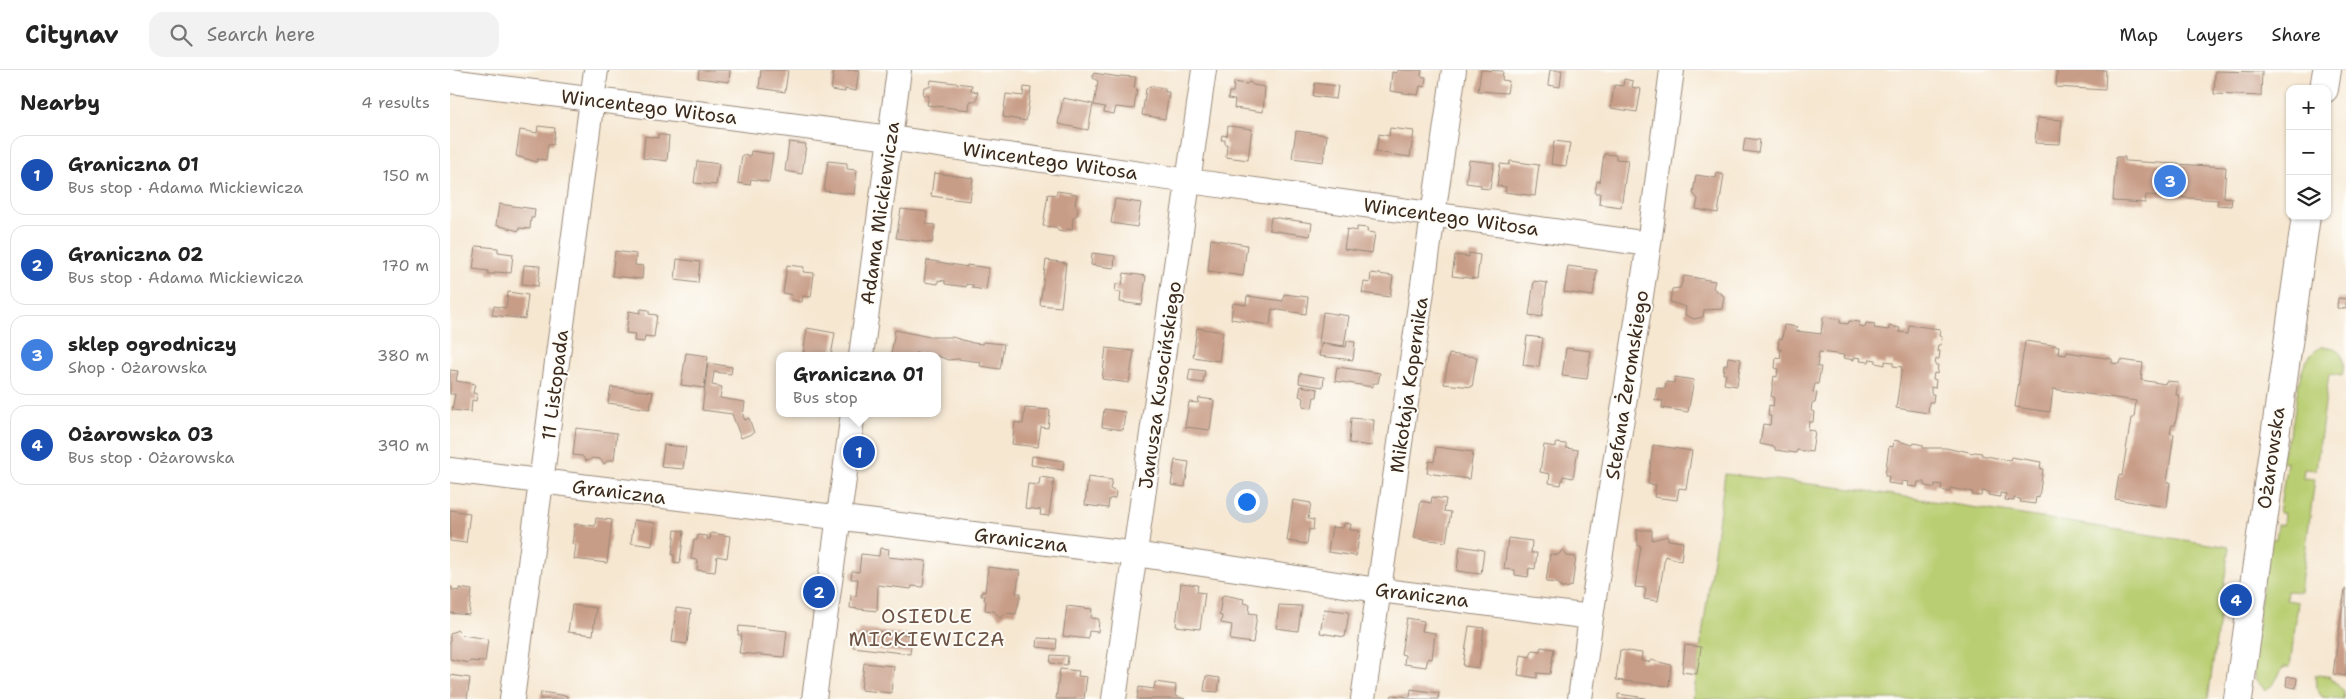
<!DOCTYPE html>
<meta charset="utf-8">
<style>
body{margin:0;font-family:"Shantell Sans",sans-serif;background:#f2f2f2;color:#222}
.controls{position:absolute;right:15px;top:15px;display:grid;overflow:hidden;border-radius:10px;box-shadow:0 1px 4px #0004}
.controls button{width:45px;height:45px;display:grid;place-items:center;padding:0;border:0;border-bottom:1px solid #e0e0e0;background:#fff;color:#222;font:25px sans-serif}
.you{position:absolute;left:796px;top:431px;width:18px;height:18px;margin:-12px;border:4px solid #fff;border-radius:50%;background:#1a73e8;box-shadow:0 0 0 8px #1a73e833}
.badge{display:grid;place-items:center;width:32px;height:32px;border-radius:50%;background:#d1495b;color:#fff;font-size:16px;font-weight:700}
.pin{position:absolute;translate:-50% -50%;border:2px solid #fff;box-shadow:0 1px 5px #0006}
.popup{position:absolute;left:326px;top:282px;width:165px;height:65px;box-sizing:border-box;display:grid;place-content:center;border-radius:10px;background:#fff;filter:drop-shadow(0 1px 4px #0005);font-size:16px;white-space:nowrap;color:#767676}
.popup b{font-size:19px;color:#222}
.popup::after{content:'';position:absolute;left:50%;top:100%;margin-left:-10px;border:10px solid transparent;border-top-color:#fff}
.list{margin:0;padding:0;list-style:none}
h2{display:flex;justify-content:space-between;align-items:center;height:65px;margin:0;padding:0 20px;font-size:21px}
h2 small{font-size:16px;font-weight:400;color:#767676}
.list li{display:grid;grid-template-columns:32px 1fr auto;gap:15px;align-items:center;box-sizing:border-box;height:80px;margin:0 10px 10px;padding:0 10px;border:1px solid #e0e0e0;border-radius:15px}
.list b{display:block;font-size:19px;white-space:nowrap}
.list p{margin:0;font-size:16px;white-space:nowrap;color:#767676}
.list em{font-size:16px;font-style:normal;color:#767676}
.icon{flex:none;width:28px;height:28px;fill:none;stroke:currentColor;stroke-width:2;stroke-linecap:round;stroke-linejoin:round}
.map{position:relative;flex:none;width:1896px;height:629px;overflow:hidden}
header{display:flex;align-items:center;gap:30px;box-sizing:border-box;height:70px;padding:0 25px;background:#fff;border-bottom:1px solid #e0e0e0}
header strong{font-size:24px}
nav{display:flex;gap:28px;margin-inline-start:auto;font-size:18px}
.search{width:350px;height:45px;background:#f2f2f2;display:flex;align-items:center;gap:12px;box-sizing:border-box;padding:0 18px;border-radius:15px;color:#767676;font-size:19px}
main{display:flex}
aside{flex:1;background:#fff}
.map>svg:first-child{display:block}
.green{fill:#b9ce72;stroke:#7a7c48}
.building{fill:#c89d87}
.lines{fill:none;stroke-linecap:round;stroke-linejoin:round}
.minor-casing{stroke:#988878;stroke-width:26}
.major-casing{stroke:#988878;stroke-width:30}
.minor{stroke:#fff;stroke-width:24}
.major{stroke:#fff;stroke-width:28}
.labels{text-anchor:middle;dominant-baseline:central;stroke-width:4;stroke-linejoin:round;paint-order:stroke}
.street-label{font-size:19px;fill:#3b2a1e;stroke:#fdfcf7}
.neighbourhood-label{font-size:20px;letter-spacing:1px;fill:#6c5243;stroke:#fdfcf7}
</style>
<header>
<strong>Citynav</strong>
<div class="search"><svg class="icon" aria-label="search" viewBox="0 0 24 24"><circle cx="10" cy="10" r="6"/><path d="M15 15l6 6"/></svg>Search here</div>
<nav><a>Map</a><a>Layers</a><a>Share</a></nav>
</header>
<main>
<aside>
<h2>Nearby<small>4 results</small></h2>
<ul class="list">
<li><span class="badge" style="background:#1a4fb4">1</span><div><b>Graniczna 01</b><p>Bus stop · Adama Mickiewicza</p></div><em>150 m</em></li>
<li><span class="badge" style="background:#1a4fb4">2</span><div><b>Graniczna 02</b><p>Bus stop · Adama Mickiewicza</p></div><em>170 m</em></li>
<li><span class="badge" style="background:#3f7fe0">3</span><div><b>sklep ogrodniczy</b><p>Shop · Ożarowska</p></div><em>380 m</em></li>
<li><span class="badge" style="background:#1a4fb4">4</span><div><b>Ożarowska 03</b><p>Bus stop · Ożarowska</p></div><em>390 m</em></li>
</ul>
</aside>
<div class="map">
<svg width="1896" height="629" viewBox="0 0 1896 629">
<rect width="100%" height="100%" fill="#fdfcf7"/>
<filter id="ink" filterUnits="userSpaceOnUse"><feTurbulence type="fractalNoise" baseFrequency=".02" numOctaves="2"/><feDisplacementMap in="SourceGraphic" scale="10" xChannelSelector="R" yChannelSelector="G"/><feConvolveMatrix kernelMatrix="1 2 1 2 8 2 1 2 1" color-interpolation-filters="sRGB"/></filter>
<filter id="wash" filterUnits="userSpaceOnUse"><feTurbulence type="fractalNoise" baseFrequency=".0096" numOctaves="4" result="noise"/><feDisplacementMap in="SourceGraphic" scale="20" xChannelSelector="R" yChannelSelector="G"/><feGaussianBlur stdDeviation="1.12" result="paint"/><feColorMatrix in="noise" values="0 0 0 0 0 0 0 0 0 0 0 0 0 0 0 0 0 1.4 0 .05"/><feComposite in="paint" operator="in"/></filter>
<g filter="url(#wash)">
<rect width="100%" height="100%" fill="#f6e7d1"/>
<path class="green" d="M1871,277c21,-2 25,11 21,29l-13,-2 -13,96 -12,-1 -1,9 12,1 -15,113 -13,-1 -1,9 12,2 -8,65h-6l-10,16 -8,8 -11,-12 -3,-13 17,-128 7,1 2,-15 5,1 1,-12h-5l8,-51 -7,-1c4,-12 9,-24 12,-37 7,-25 2,-62 29,-77z
M1275,404l136,16 368,57 -21,152h-515z
M1865,605l14,1 15,16 -1,7 -21,-2 -6,-9z"/>
<g id="blocks">
<path class="building" d="M249,0h31l-1,12 -31,-4z
M311,0h27l-3,22 -26,-4z
M384,0h25l-3,21 -11,-2v3l-14,-2z
M947,0h25l-1,6 5,1 -1,10 -5,-1 -2,9 -28,-4 2,-19 5,1z
M1031,0l22,1 -1,9 7,1 -2,12 -29,-2z
M1100,0h12l-2,17 -12,-2z
M1607,0h49l-1,20 -49,-3z
M1765,1l47,1 -1,24 -47,-2z
M643,3l27,4v-1l16,1 -2,11 3,1 -3,20 -18,-2 -2,7 -10,-2 1,-5 -11,-2 4,-24 -5,-3z
M1174,9l9,2 -1,6 9,2 -4,23 -26,-4 3,-23 9,1z
M481,10l41,5 -1,6 7,1 -2,9h-6l-1,9 -42,-5 2,-9 -6,-1 1,-8h6z
M784,12l12,2 4,-2 3,3 12,2 -2,25 -29,-4 1,-8 -7,-1 1,-7h4z
M865,13l23,3 -2,13 -23,-3z
M700,16l15,2v4h4l-4,27 -23,-4 4,-26z
M574,17l7,1 -5,33 -23,-4 3,-23 17,2z
M613,28l30,6 -5,26 -30,-6z
M1587,48l25,2 -2,24 -25,-1z
M88,56l17,2 -2,17 -5,-1 -2,16 -9,-1v3l-21,-6 4,-26 17,3z
M778,56l24,3 -4,31 -22,-3 1,-13h-2v-4h-4l1,-5 5,1z
M940,58l24,3 -4,26 -34,-5 3,-18 10,2z
M846,61l31,4 -4,27 -31,-4z
M208,64l11,2 -2,25 -24,-3 2,-22 13,2z
M1295,68l15,2 -2,13 -15,-2z
M1104,71l16,2 -4,23 -15,-2z
M339,72l17,2 -4,30 -17,-3z
M301,81l22,3 -4,28 -18,-3 -1,6 -12,-2 4,-28 8,1z
M1154,84l12,1v4l12,1 -7,47 -22,-3 1,-11h-5l2,-12 3,1z
M1666,87h9v4l101,6 -2,30 8,1 -1,8 -14,-1 1,-5 -72,-5 -1,8 -32,-2z
M1019,90l25,3 -4,26 -9,-1v-3l-15,-2z
M247,91l22,3 -3,21 -22,-2z
M378,91l19,2v6l10,1 -3,24 -30,-3z
M1060,91l29,4 -4,31 -30,-4 1,-5 -9,-1 3,-22 9,1z
M484,103l39,5 -3,23 -39,-5z
M1267,103l7,2 -6,38 -22,-4 2,-10 -5,-6 3,-18 20,3z
M607,121l20,3 -2,11 3,4 -1,6 -4,3 -1,12 -4,-1 -4,3 -6,-1 -2,-4 -13,-1 5,-32 8,1z
M665,129l26,4 -4,24 -26,-4z
M49,134l36,5 -1,9h-3l-1,11 -11,-1v3l-23,-6z
M451,139l26,3 -1,12 9,1 -3,18 -36,-5z
M821,147l41,6 -2,13 -41,-6z
M907,157l11,1 -1,4 8,1 -3,20 -28,-4 3,-20 10,2z
M761,169l36,6 -4,31 -35,-5z
M26,176l22,2v4l15,2 -2,19 -16,-1v2h-7v-3l-15,-2z
M165,181l21,3 -1,11 8,1 -1,13 -30,-3z
M642,183l23,3 -1,12 -23,-3z
M1019,183l11,2 -3,24 -25,-3 3,-21 14,2z
M227,189l23,3 -2,21 -23,-3z
M477,190l40,7v-2l22,3 -3,22 -14,-2 1,-3 -7,-1v3l-21,-3v-3l-7,-1v4l-14,-2z
M596,190l20,3 -5,44 -21,-2z
M74,195l16,1 -2,20 -16,-2z
M337,195l17,2 -1,5 11,1 -3,24 -8,-1 -1,6 -11,-2 1,-5 -9,-2z
M1118,196l29,4 -4,26 -29,-4z
M674,203l22,3 -4,29 -22,-3 1,-10h-6l1,-8 6,1z
M921,203l22,3 -3,21 -28,-4 2,-11 6,1z
M1234,206l31,5 -2,7 11,8 -2,13 -18,1 -1,7 -9,2 -9,-4 1,-8 -16,-5 2,-13 8,-1z
M1084,211l13,2 -5,34 -13,-2z
M58,222l20,3 -3,24 -33,-4 2,-9 12,2z
M834,224l24,3 -2,17 -34,-5 -2,16 -39,-6 2,-16 13,2 1,-9 36,5z
M1888,228l8,1v10l-9,-1z
M191,239l8,1v4l8,1 -3,22 -9,-1 -1,6 -10,-1 1,-7 -9,-1 3,-22 11,2z
M873,242l26,4 -5,30 -25,-4z
M1373,247l17,2v4l8,1 1,-3 11,1 -1,4 6,1 1,-4 9,1 -1,4 15,2v-4l11,2 -1,4 9,1 1,-8 31,4 -1,7 3,1 -1,8h-3l-1,6h3l-1,8h-3l-1,6h3l-1,9 -3,-1 -1,6 3,1 -1,8 -4,-1v7h3l-1,8h-4l-1,11 -32,-5 6,-41 -9,-1v-4l-8,-1v4l-9,-2v-3l-6,-1 -1,3 -9,-1 1,-3 -7,-1v3l-11,-2 1,-3 -25,-3 -2,15h4l-3,17h-3l-2,8 4,1 -2,10h-3l-1,8 3,1 -1,10h-4l-1,8 7,1 -3,21 -15,-2 -1,3 -21,-3v-3l-15,-3 3,-20 7,1 1,-9h-3l1,-11 4,1 1,-9h-3l3,-21 3,1 1,-8 -3,-1 1,-11 4,1 1,-9h-3l1,-11 3,1 2,-14 13,2 -1,4 25,3z
M357,258l28,5 -4,23h-28z
M747,258l26,4 -4,29 -26,-4z
M445,260l35,7h22l21,6 9,1 1,-2 21,2 -4,25 -20,-3 1,-4 -23,-3 -10,1 -10,-4 -23,-3v3l-24,-1z
M1077,266l16,2 -4,29 -16,-2z
M897,271l8,1 -2,18 -34,-4 2,-12 25,3z
M1575,271l34,5 -1,8 8,1 1,-3 45,7v4l8,1 1,-4 22,3 -2,17 24,4 1,-3 12,1 -2,13h4l-5,30h-3l-2,8 4,1 -7,48h3l-3,25 -52,-8 4,-24 3,1 9,-58h3l2,-17 -83,-12 -3,23 -35,-5z
M656,278l28,3 -5,32 -27,-4z
M1116,278l25,3 -4,28 -25,-3z
M236,283l22,3 -4,32 -23,-3z
M999,284l28,3 -5,30 -28,-3z
M1278,287l13,2 -4,27 -13,-2 2,-10h-3l1,-9h3z
M258,293l24,4 -1,7 -17,-2 -2,13 10,2 -2,11 25,4 -2,14 2,4 4,-2 5,15 -13,5 -9,-24 -30,-4z
M887,297l43,6 -2,10h-5v4l-38,-6z
M740,299l15,2 -2,12 -15,-2z
M0,300l8,1 -2,10 19,3 -2,9 4,1 -1,7 -4,-1 -1,12 -19,-2 3,-16h-5z
M850,303l24,4 -1,10 -24,-4z
M1225,307l19,3 -6,32 -26,-4 1,-7 -8,-1 2,-12 8,1 1,-7 8,1z
M851,316l17,3 -1,8h-3l-2,11 -9,-2 1,-8 -5,-2z
M161,317l42,5 -3,17 -42,-6z
M749,328l15,2 -4,30 -25,-3 4,-25 9,1z
M575,338l25,2 -2,18 -7,-1 -3,20 -26,-3 3,-22 8,2z
M654,339l21,3 -2,18 -21,-3z
M901,348l23,2 -2,26 -23,-3z
M126,358l41,5 -3,27h-5l-5,4 -4,-5 -8,-1 -2,2 -4,1 -4,-5 -9,-1z
M1444,370l19,5 1,-2 9,2v3h23l13,3 1,-1 13,3 1,-1 8,1 -1,2 21,4 8,1 1,-3 30,5 -1,6 3,1 -4,29 -3,-1 -1,7 -15,-2 1,-3 -7,-1v3l-9,-1 1,-6 -6,-1v4l-12,-2 1,-3 -7,-1 -1,5 -9,-1 1,-3 -12,-2 -11,-2v4l-9,-2 1,-5 -7,-1v4l-10,-2v-4h-7l-1,5 -9,-1 1,-4 -7,-1v4l-14,-2 1,-7h-4l4,-30 4,1z
M1106,373l10,1v4l12,2 -5,28 -10,-2 -2,9 -12,-2 1,-9 -10,-2 4,-27 12,2z
M214,375l22,2 -3,22 -22,-2z
M1203,375l39,6 -6,38 -7,-1 -2,12 -23,-3 2,-12 -8,-1z
M986,377l37,5 -4,27 -42,-6 2,-12 5,1z
M582,386l32,5 -1,9 -32,-5z
M725,390l14,2 -4,25 -14,-2z
M590,407l14,2 -5,37 -9,-1 1,-5 -16,-2 3,-24 11,1z
M638,407l24,3 -2,9 6,3 -1,6 -6,1 -1,9 -23,-3z
M982,427l14,2 -2,12 7,1 -5,30 -32,-4 7,-37 10,2z
M843,430l18,3 -3,16 6,1 -1,10 -4,-1 -2,15 -20,-3z
M0,440l20,3 -4,30 -16,-2z
M146,448l16,2 -5,43 -33,-4 2,-14 -4,-1 3,-20 20,2z
M184,450l21,3 -3,23 -21,-3z
M894,453l7,1 -1,6 10,1 -4,25 -28,-4 4,-25 11,1z
M225,460l9,1 -4,32 -6,-1v-7h-2z
M1187,460h15v10l16,-4v4l15,2 -2,19 -16,-5 -7,45 -14,-2 2,-11 -11,-1 6,-41h-3z
M261,463l19,3 -3,22 -10,-2 -2,16 -18,-2 1,-10 -7,-1 3,-19h3l1,-5 9,1v3h3z
M1058,468l24,3 -1,12h6l-2,16 -6,-1 -1,9 -13,-2v-5l-11,-1z
M1010,476l24,4 -3,24 -24,-3z
M430,478l9,1 -1,8 38,4 -3,26 -11,-1 -1,3 -33,-4 -1,26 -27,-3 1,-13 5,1 2,-17h-7l1,-8 7,1 2,-18 18,2z
M1113,480l4,6 9,1 -4,29 -6,2h-5l-3,-5 -12,-1 4,-28 8,1z
M538,497l32,4 -4,22h5l-5,21 -9,-1 -7,5 -6,-7 -9,-1 1,-9 -2,-1 1,-4h-4l1,-5 3,1z
M731,513l17,2 -1,7 8,1 -5,36 -24,-3z
M0,517h2v3l7,1v-3l13,2 -3,25 -19,-2z
M1895,519h1v87l-13,-2z
M774,525l20,4 -1,4 7,1 -1,9 8,1 -4,29 -23,-3 2,-15 -11,-2 1,-7 -3,-1 3,-19z
M122,535l24,3 -3,27 -25,-3z
M829,535l23,1 -4,25 -22,-3z
M617,536l25,3 -1,9 8,1 -1,13 -9,-1 -1,8 -25,-3z
M226,538l15,2 -4,34 -15,-2z
M874,539l25,3 -4,25 -25,-4z
M957,548l17,3 -2,10 13,2 -3,26 -4,-1 -2,9 -22,-3 1,-9 -4,-1z
M289,556l48,5 -3,26 -45,-4 3,-18h-4z
M1019,556l15,2 -5,40 -16,-2z
M410,559l52,6 -2,19 -57,-7 1,-13h5z
M7,560l5,5 26,4 -3,23 -15,-1 -1,2 -19,-4v-25z
M588,568l19,1 -1,10 -19,-2z
M1235,575l16,2 -4,27 -15,-2z
M1091,577l13,2 -4,25 -13,-1v5l-19,-3 3,-20 9,2 2,-7 8,1z
M1170,580l22,3 -1,8 8,1 2,-2 20,5 -2,21 -53,-6z
M601,585l17,1 -1,9 -17,-2z
M414,593l30,3 -3,27 -30,-3z
M610,599l19,2 -1,5 9,1 -3,22h-28z
M0,605l20,3 -3,21h-17z
M756,606l14,2 -2,14 -14,-1z
M1837,606l10,2 -1,10 -10,-2z
M705,612l21,3 -1,11 10,3h-48l2,-12 15,2z
M961,619l28,4 -1,6h-47l1,-4 18,2z
M91,622l26,4v3h-27z
M1168,624l28,4v1h-28z"/>
</g>
</g>
<g filter="url(#ink)">
<use href="#blocks" fill-opacity="0" stroke="#988878" stroke-width="1"/>
<g class="lines">
<g class="minor-casing">
<path id="minor" d="M0,11l440,57 299,43 460,63
M411,286l38,-286
M0,400l671,82 257,38 213,27
M62,629l84,-629
M364,629l39,-286
M664,629l90,-629
M913,629l91,-629
M1130,629l11,-82 58,-373 23,-174"/>
</g>
<g class="major-casing">
<path id="major" d="M1874,19l3,-19
M1788,629l68,-483"/>
</g>
<use href="#minor" class="minor"/>
<use href="#major" class="major"/>
</g>
</g>
<g class="labels">
<g class="street-label">
<text transform="translate(199 37) rotate(7)">Wincentego Witosa</text>
<text transform="translate(600 91) rotate(8)">Wincentego Witosa</text>
<text transform="translate(430 143) rotate(-82)">Adama Mickiewicza</text>
<text transform="translate(1001 147) rotate(8)">Wincentego Witosa</text>
<text transform="translate(105 315) rotate(-83)">11 Listopada</text>
<text transform="translate(710 315) rotate(-82)">Janusza Kusocińskiego</text>
<text transform="translate(959 315) rotate(-82)">Mikołaja Kopernika</text>
<text transform="translate(1177 315) rotate(-81)">Stefana Żeromskiego</text>
<text transform="translate(1821 388) rotate(-82)">Ożarowska</text>
<text transform="translate(169 422) rotate(7)">Graniczna</text>
<text transform="translate(571 470) rotate(7)">Graniczna</text>
<text transform="translate(972 525) rotate(7)">Graniczna</text>
</g>
<g class="neighbourhood-label">
<text x="477" y="546">OSIEDLE<tspan x="477" dy="23">MICKIEWICZA</tspan></text>
</g>
</g>
</svg>
<div class="controls">
<button>+</button>
<button>−</button>
<button><svg class="icon" aria-label="layers" viewBox="0 0 24 24"><path d="M12 4l9 5-9 5-9-5zM3 14l9 5 9-5"/></svg></button>
</div>
<div class="you"></div>
<div class="pin badge" style="left:409px;top:382px;background:#1a4fb4">1</div>
<div class="popup"><b>Graniczna 01</b>Bus stop</div>
<div class="pin badge" style="left:369px;top:522px;background:#1a4fb4">2</div>
<div class="pin badge" style="left:1720px;top:111px;background:#3f7fe0">3</div>
<div class="pin badge" style="left:1786px;top:530px;background:#1a4fb4">4</div>
</div>
</main>
